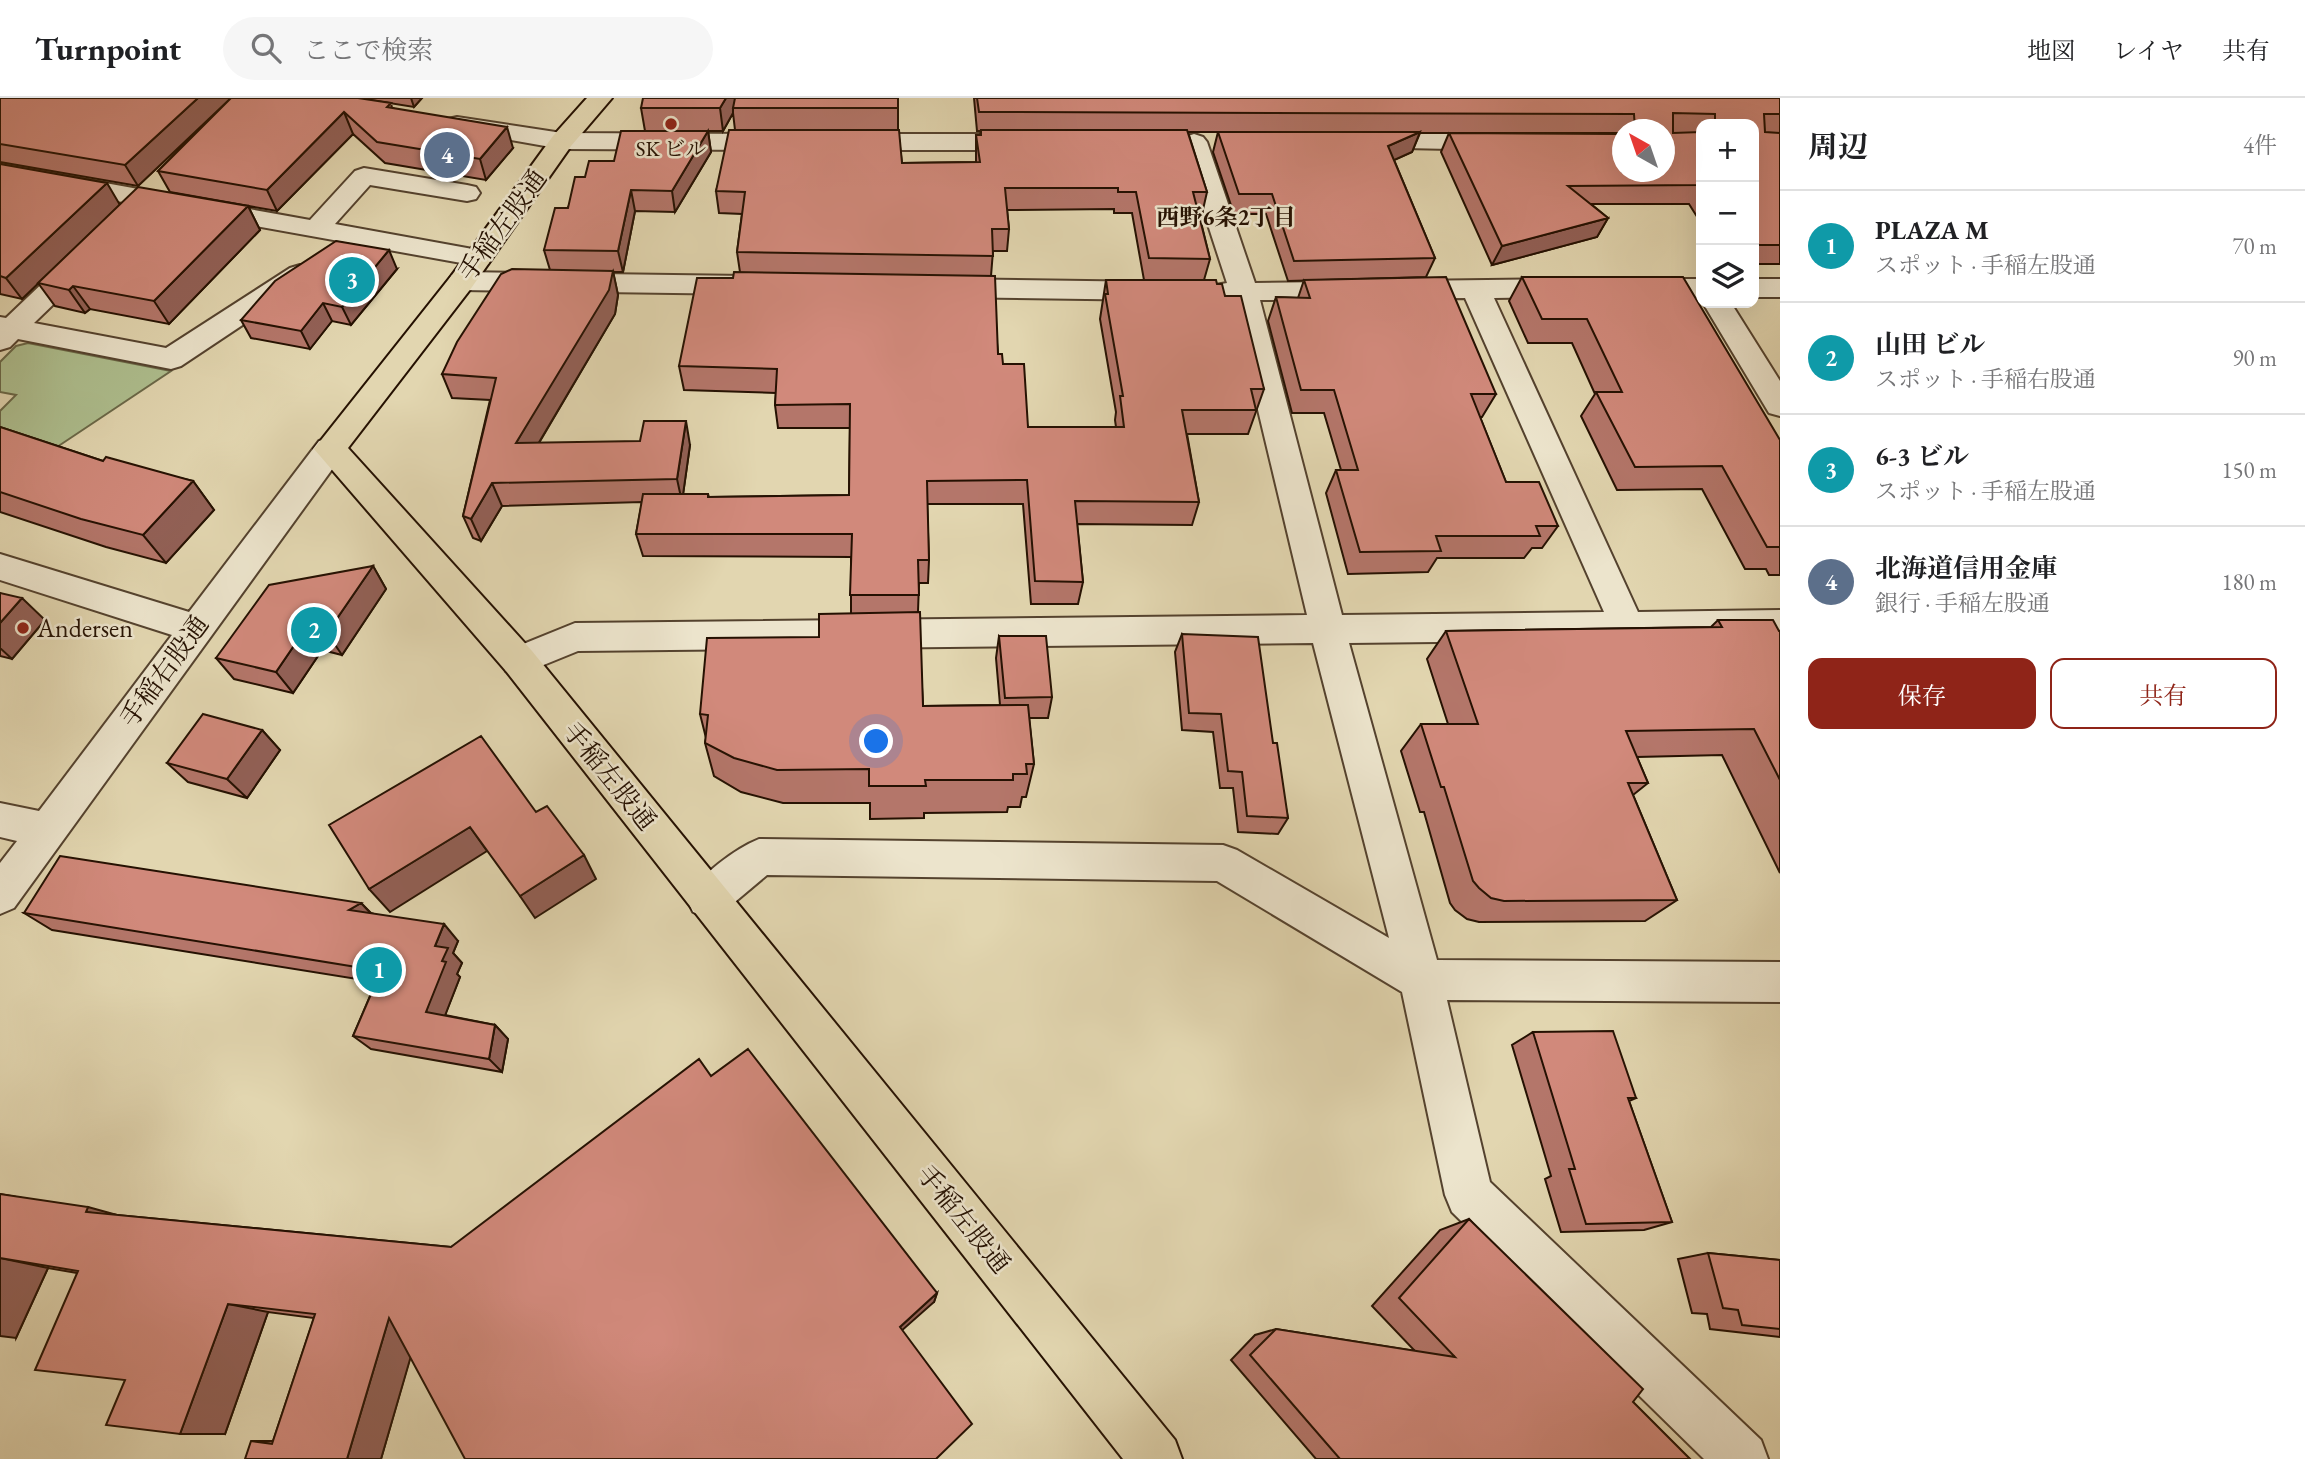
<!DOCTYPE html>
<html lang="ja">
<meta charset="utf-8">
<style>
body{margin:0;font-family:"EB Garamond","Noto Serif JP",serif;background:#f6f6f6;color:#202124}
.controls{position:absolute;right:21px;top:21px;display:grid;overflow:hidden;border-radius:14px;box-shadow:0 7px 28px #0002}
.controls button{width:63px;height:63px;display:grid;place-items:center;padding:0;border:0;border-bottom:2px solid #e0e0e0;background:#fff;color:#202124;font:35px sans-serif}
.compass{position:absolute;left:1612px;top:21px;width:63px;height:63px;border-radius:50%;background:#fff;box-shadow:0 7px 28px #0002;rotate:320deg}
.you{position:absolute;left:877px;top:644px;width:24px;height:24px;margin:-18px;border:5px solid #fff;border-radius:50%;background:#1a73e8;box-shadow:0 0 0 10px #1a73e833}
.badge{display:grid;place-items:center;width:46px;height:46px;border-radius:50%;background:#8f2418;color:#fff;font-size:23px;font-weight:700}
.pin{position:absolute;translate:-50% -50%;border:4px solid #fff;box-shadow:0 2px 7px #0006}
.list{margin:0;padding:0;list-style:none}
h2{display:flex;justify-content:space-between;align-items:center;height:91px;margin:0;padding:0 28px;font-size:30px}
h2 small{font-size:23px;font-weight:400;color:#757577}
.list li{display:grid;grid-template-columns:46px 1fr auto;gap:21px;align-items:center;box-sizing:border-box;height:112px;padding:0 28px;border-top:2px solid #e0e0e0}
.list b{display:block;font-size:26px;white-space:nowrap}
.list p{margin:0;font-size:23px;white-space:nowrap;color:#757577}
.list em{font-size:23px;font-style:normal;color:#757577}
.actions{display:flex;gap:14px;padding:21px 28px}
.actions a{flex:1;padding:16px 0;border:2px solid #8f2418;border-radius:14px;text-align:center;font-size:24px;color:#8f2418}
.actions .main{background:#8f2418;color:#fff}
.icon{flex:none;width:38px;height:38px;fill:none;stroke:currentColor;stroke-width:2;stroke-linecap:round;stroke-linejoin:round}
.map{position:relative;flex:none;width:1780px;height:1361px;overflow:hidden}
header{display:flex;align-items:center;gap:42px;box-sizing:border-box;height:98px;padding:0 35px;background:#fff;border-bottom:2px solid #e0e0e0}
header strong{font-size:33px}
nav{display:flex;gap:38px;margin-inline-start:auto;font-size:24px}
.search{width:490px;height:63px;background:#f6f6f6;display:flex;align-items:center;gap:18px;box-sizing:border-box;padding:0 24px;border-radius:38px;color:#757577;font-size:26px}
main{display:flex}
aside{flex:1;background:#fff}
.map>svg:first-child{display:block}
.green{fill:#aebf8f;stroke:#6a6848;stroke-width:2}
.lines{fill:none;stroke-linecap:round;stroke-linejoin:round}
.minor-casing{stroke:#54422e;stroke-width:4}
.major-casing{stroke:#251102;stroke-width:4}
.minor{fill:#ece4cc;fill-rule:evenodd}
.major{fill:#e2d6b0;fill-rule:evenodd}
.wall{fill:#b4766a;stroke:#251102;stroke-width:2;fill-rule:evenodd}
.shaded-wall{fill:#926056;stroke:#251102;stroke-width:2}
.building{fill:#d1897b;stroke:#251102;stroke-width:2}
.poi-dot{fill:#8f2418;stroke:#ece4cc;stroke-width:2.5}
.labels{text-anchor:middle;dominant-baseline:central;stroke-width:5;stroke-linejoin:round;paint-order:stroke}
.far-poi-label{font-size:21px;fill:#251102;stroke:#ece4cc}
.far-neighbourhood-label{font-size:23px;font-weight:bold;fill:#251102;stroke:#ece4cc}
.street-label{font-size:26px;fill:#251102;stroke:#ece4cc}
.poi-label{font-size:26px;fill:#251102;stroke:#ece4cc;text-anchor:start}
</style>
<header>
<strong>Turnpoint</strong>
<div class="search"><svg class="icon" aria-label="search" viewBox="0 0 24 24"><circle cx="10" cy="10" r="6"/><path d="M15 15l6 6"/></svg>ここで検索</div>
<nav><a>地図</a><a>レイヤ</a><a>共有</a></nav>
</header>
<main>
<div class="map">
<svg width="1780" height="1361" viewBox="0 0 1780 1361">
<rect width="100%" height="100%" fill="#e2d6b0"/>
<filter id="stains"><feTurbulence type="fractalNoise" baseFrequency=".00286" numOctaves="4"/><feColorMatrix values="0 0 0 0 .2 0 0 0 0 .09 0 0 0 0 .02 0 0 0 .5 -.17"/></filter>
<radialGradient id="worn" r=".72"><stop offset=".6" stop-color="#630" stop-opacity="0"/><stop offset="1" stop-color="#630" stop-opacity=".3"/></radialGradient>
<path class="green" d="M28,245l143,28 -123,82 -48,-14v-28l16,-16 -16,-3v-30l16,-16z"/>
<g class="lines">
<g class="minor-casing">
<path id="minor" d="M457,19l105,16 215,1 9,3 4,5 -4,5 -9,3 -215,-1 -114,-20 -3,-5 3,-5z
M848,36h181l9,3 4,5 -4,5 -9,3h-181l-9,-3 -4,-5 4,-5z
M1194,36l9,3 4,5 48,141 315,-4 10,3 4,6 -4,6 -10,3 -76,1 144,314 142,-2v28l-431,5 88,317 343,2v40l-333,-2 43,182 271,258 7,19h-64l-252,-247 -7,-17 -43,-203 -185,-111 -450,-6 -44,37 -15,6 -15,-6 -6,-13c11,-23 49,-51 72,-60l464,6 14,5 152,88 -76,-295 -735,8 -59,24 -13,-4 -5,-10 5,-10 69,-28 732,-8 -75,-314 -22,-3 -4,-6 4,-6 17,-3 -46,-141 4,-5zM1465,200l139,314 -262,3 -82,-315z
M1366,36h132l9,3 4,5 -4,5 -9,3 -141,-3 -4,-5 4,-5z
M0,66l310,56 45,-49 9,-3 103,17 9,2 4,6 -4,6 -9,2 -97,-16 -35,39 143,26 10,2 4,6 -4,6 -10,2 -478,-86z
M84,153l10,2 4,6 -4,6 -60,58 132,25 124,-80 10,-3 10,3 4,6 -4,6 -129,86 -10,3 -153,-30 -8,8 -10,3v-33l6,1 68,-65z
M462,174l285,4 10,3 4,6 -4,6 -10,3 -285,-4 -10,-3 -4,-6 4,-6z
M944,181l213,3 10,3 4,6 -4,6 -10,3 -213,-3 -10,-3 -4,-6 4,-6z
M1637,181h64v18h-64l-10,-3 -4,-6 4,-6z
M1754,181h26v18h-26z
M1703,205h28l49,78v35l-11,-3z
M330,340l11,3 5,8 -5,8 -327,451 -14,6v-51l17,-22 -17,-4v-34l39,8 133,-176 -172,-55v-26l189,58 130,-171z"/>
</g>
<g class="major-casing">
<path id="major" d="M587,0h25l-41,48 -99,141 -124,161 184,203 643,789 7,19h-59l-617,-788 -192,-222 138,-174 101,-139z"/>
</g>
<use href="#minor" class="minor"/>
<use href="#major" class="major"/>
</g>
<path class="wall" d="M0,0h231l-93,88 -138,-24z
M231,0l160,5 1,5 121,40 -27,32 -101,-17 -32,-29 -76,77 -107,-19 -12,-21z
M358,0h64l-8,9z
M898,0v32l4,33 74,-1v-27h4l1,-4h-4l-3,-33h806v166h-26v-140h-53v99l-12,-19h-98l17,14 -11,19 -105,28 -51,-113 8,-19 173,39 42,-42h-42v3h-202l-8,19 -18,8 41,98 -9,19 -138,4 -22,-67h-32l-21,-62 5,-20h17h-47l19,60 -5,22h-3l11,45 -6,21 13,4 8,12 39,93 -16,45h-61l12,68 -7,23 -115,-1 6,58 -5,22h-47l-8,-100h-96l2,56 -1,23h-9l-1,29 5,94 77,-1 -4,-47 3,-22 53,61 -4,21h-19l5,46 -8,33h-4l-2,10h-12l-1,5 -83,1v5l-54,1v-16h-87l-42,-11 -27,-16 -9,-33 1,-5 -6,-24 119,-77 32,-23v-57l-208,-1 -7,-22 6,-32 -140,4 -21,35 -8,-3 -10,-22 27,-116 -38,-2 -10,-24 108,-104 -6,-20 41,-73 29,-16 94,-30 3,21 -36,60 -40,-1 -12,61h-10l5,23 -3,19 -76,129 151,2 -7,49h25l1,3 140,-2 1,-67h-72l-3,-23 1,-12 -92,-3 -5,-24 54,-88 7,-6 -3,-20 5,-38 -23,-1 -3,-22 19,-61 -2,-17 -10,18h-78l-4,-23zM1114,111v4h18l12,67h-38l-6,39 16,93 -1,8 1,7h-88l-30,-73 -7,-78 2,-25h14l2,-22 -2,-19z
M0,66l120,40 128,2 12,24 -91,94 -79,-15 -5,4 -30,-7 -17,-23 -16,16 -22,-5z
M397,171l-46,56 -19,-4 -22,28 -59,-11 -10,-18z
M1522,179l258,163v135h-11l-3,-6h-21l-43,-80 -85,1 -36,-74 14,-22 -23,-51h-44l-19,-42z
M1304,182l192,114 -14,23h-2l26,65 52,44 -16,22h-10l-8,10h-87l-9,14 -80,2 -22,-81 10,-23h5l-17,-57h-32l-24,-92 8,-24 22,1z
M0,329l103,34 90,20 21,29 -48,53 -60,-16 -106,-35z
M373,468l13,23 -44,66 -20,-5 -29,43 -59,-14 -18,-21z
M0,495l45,27 -33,39 -12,-3z
M1718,522l62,11v242l-58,-118 -85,2 11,26 -15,12 44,105 -32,21 -166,1 -12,-3 -12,-9 -5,-7 -26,-91h-4l-19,-61 20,-27h27l-21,-65 19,-28 265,-4z
M1182,536l91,109 15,75 -10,16 -40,-2 -5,-44h-13l-7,-56 -31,-2 -7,-78z
M262,632l18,20 -33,48 -59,-16 -21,-19z
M361,805l10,10 87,28 -5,12 9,10 -5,11 3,3 -15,38 50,10 13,14 -6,33 -131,-23 -18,-13 23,-54 -324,-52 -28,-17z
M1533,934l103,66 -7,3 43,121 -28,8 -83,2 -16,-53 6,-3 -39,-131z
M711,978l226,217 -3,9 -524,56 -29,101 -130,-18h22l41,-123 -46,-6 -43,122 -100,-54 -48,-107 -29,-5 -32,70 -16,-144 117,21 334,32z
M1469,1121l164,183 57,57h-374l-85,-99 24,-25 21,-6 139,22 -43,-45 68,-76z
M1708,1155l72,7v77l-70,-8 -3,-15 -15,-1 -14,-54z"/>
<path class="shaded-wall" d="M198,0h33l-93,88 -13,-21z
M411,0h11l-8,9z
M726,0h16l-9,10v5l-10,18 -3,-23z
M344,14l9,22 -76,77 -10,-21z
M507,29l6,21 -27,32 -6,-21z
M708,33l3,21 -36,60 -3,-21z
M1420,34l-8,20 -31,14 7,-20z
M107,85l13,22 -98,94 -16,-21z
M631,92l4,21 -12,61 -5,-21z
M248,108l12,24 -91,94 -15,-23z
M1608,120l-11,19 -105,28 10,-19z
M389,152l8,19 -46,56 -9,-18z
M613,173l5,24 -3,19 -90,152 -9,-23z
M73,188l17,23 -5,4 -16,-23z
M323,205l9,18 -22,28 -9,-18z
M686,323l4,24 -8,57 -5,-23z
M193,383l21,29 -48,53 -23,-28z
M492,385l10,23 -21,35 -10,-22z
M373,468l13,23 -44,66 -15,-22z
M22,500l23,22 -33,39 -12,-11v-25z
M306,530l16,22 -29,43 -17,-21z
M262,632l18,20 -33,48 -20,-19z
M470,729l17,24 -97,61 -21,-23z
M584,757l12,24 -61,39 -15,-22z
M361,805l16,17 -28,-10z
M444,826l14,17 -5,12 9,10 -5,11 3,3 -19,49 -15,-14 16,-51 -7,-15z
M495,927l13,14 -6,33 -13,-13z
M88,1109l47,13 -49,-8z
M0,1160l48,10 -32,70 -16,-2z
M937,1195l-3,9 -35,31 1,-6z
M228,1206l40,8 -43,122h-45z
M389,1220l31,7 -39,134h-34z"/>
<path class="building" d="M0,0h198l-73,67 -125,-21z
M231,0h127l33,5 -4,4 120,20 -27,32 -103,-17 -33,-30 -77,78 -109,-19z
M643,0h83l-6,10h-79z
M735,0h163v10h-165z
M977,0h803v16h-16l1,18 15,1v112h-26v-121h-39v-10l-42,-1v20l28,-1v53l-133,1 40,32 -106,28 -53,-113 173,1v38h42v-42h-29l-1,-16 -655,-2z
M729,32h170l3,33 78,-1 -4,-27h5v-5h206l20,62h-14l17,67 -61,-1 -13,-66h-18v-4h-113l4,41h-17l1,27 -256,-4 8,-60 -29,-1z
M621,33h87l-36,60 -41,-1 -13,61 -74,-1 11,-42h13l7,-31h10l4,-16h25z
M1218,34h202l-32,14 47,112 -141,3 -22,-67h-33z
M0,66l107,19 -101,95 -6,-2z
M138,89l110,19 -94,95 -81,-15 -4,4 -31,-7z
M336,143l53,9 -47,57 -19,-4 -22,28 -60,-11 34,-39z
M512,171l101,2 -4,19 -93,153 124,-2 4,-20h42l-9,58 -185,4 -21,36 -8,-3 33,-138 -54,-4 15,-32 44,-68z
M734,174l261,4 3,78h4l1,10h21l4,63h96l-4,-31h3l-18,-102h3l-2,-14h110l1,4h5l3,12h16l23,93h-13l5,21h-74l17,92 -124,-1 8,81 -48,-1 -8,-101 -100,1 2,79h-11l1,35h-69l2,-61h-216l7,-40h65v3l141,-2 1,-91 -75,1 2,-36 -98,-3 18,-88h36z
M1446,179l50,117h-25l35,88h33l19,44h-22l4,10h-104l5,15 -81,1 -24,-82h22l-24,-80h-33l-25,-93 34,1 -6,-18z
M1522,179h161l97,163v107h-13l-45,-81 -87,1 -39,-75h26l-35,-73h-45z
M0,329l103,34 3,-4 87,24 -50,54 -62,-16 -81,-27z
M373,468l-46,67 -21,-5 -30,44 -60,-14 53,-73z
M0,495l22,5 -22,25z
M920,514l3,94 105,-1 6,59h-8l1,10h-14v6h-88l1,6h-57v-17l-92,1 -43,-12 -29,-15 3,-28 -8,-1 7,-76 112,-1v-23z
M1718,522h55l6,11h1v149l-26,-51 -128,2 22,52h-20l49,117 -173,1 -13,-3 -12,-10 -6,-7 -29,-94h-3l-20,-63h57l-32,-93 276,-4z
M1182,536l76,3 15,106h4l11,75 -41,-2 -5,-44 -14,-1 -7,-57 -32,-1z
M999,538h47l6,61 -47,1z
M203,616l59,16 -35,49 -60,-16z
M481,638l55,76 11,-6 37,49 -64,41 -50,-69 -101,62 -40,-64z
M60,758l301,47 -12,7 95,14 -9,22 13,2 -6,13 4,1 -20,50 69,13 -6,34 -136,-23 28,-65 -357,-58z
M1613,933l23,67h-8l44,124 -86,2 -17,-55h6l-42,-137z
M748,951l189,244 -37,34 72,97 -36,35h-471l-76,-141 -42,141h-102l6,-18 21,3 43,-130 -87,-10 -48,130 -74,-9 19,-45 -90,-10 43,-99 -78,-13v-64l88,13 -2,5 365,35 248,-188 12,17z
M1469,1121l174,170 -10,13 57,57h-350l-90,-104 26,-26 179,28 -56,-59z
M1708,1155l72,7v69l-38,-4 -4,-15 -15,-2z"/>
<g class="poi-dot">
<circle cx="671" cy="26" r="7"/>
<circle cx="23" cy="530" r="7"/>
</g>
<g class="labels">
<g class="far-poi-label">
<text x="671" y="50">SK ビル</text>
</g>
<g class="far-neighbourhood-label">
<text x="1226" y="119">西野6条2丁目</text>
</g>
<g class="street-label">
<text transform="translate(502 127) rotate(-54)">手稲左股通</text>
<text transform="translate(164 573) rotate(-54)">手稲右股通</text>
<text transform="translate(610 678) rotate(51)">手稲左股通</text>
<text transform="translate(964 1121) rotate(51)">手稲左股通</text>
</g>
<g class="poi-label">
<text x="37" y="530">Andersen</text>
</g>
</g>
<rect width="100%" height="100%" filter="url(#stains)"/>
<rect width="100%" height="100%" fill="url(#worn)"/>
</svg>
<div class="controls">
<button>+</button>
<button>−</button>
<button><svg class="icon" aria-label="layers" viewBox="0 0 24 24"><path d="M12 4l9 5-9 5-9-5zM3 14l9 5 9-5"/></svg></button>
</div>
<svg class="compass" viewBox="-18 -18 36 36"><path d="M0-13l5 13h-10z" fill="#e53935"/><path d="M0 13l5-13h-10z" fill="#757577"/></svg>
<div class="you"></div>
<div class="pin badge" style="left:379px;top:872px;background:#0f9aa8">1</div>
<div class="pin badge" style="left:314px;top:532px;background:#0f9aa8">2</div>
<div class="pin badge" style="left:352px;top:182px;background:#0f9aa8">3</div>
<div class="pin badge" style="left:447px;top:57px;background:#5c6f8a">4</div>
</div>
<aside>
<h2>周辺<small>4件</small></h2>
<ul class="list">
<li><span class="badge" style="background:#0f9aa8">1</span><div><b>PLAZA M</b><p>スポット · 手稲左股通</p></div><em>70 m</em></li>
<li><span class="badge" style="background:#0f9aa8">2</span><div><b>山田 ビル</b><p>スポット · 手稲右股通</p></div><em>90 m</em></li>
<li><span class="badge" style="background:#0f9aa8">3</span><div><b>6-3 ビル</b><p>スポット · 手稲左股通</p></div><em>150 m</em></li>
<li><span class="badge" style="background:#5c6f8a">4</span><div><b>北海道信用金庫</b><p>銀行 · 手稲左股通</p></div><em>180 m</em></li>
</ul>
<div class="actions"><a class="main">保存</a><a>共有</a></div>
</aside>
</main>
